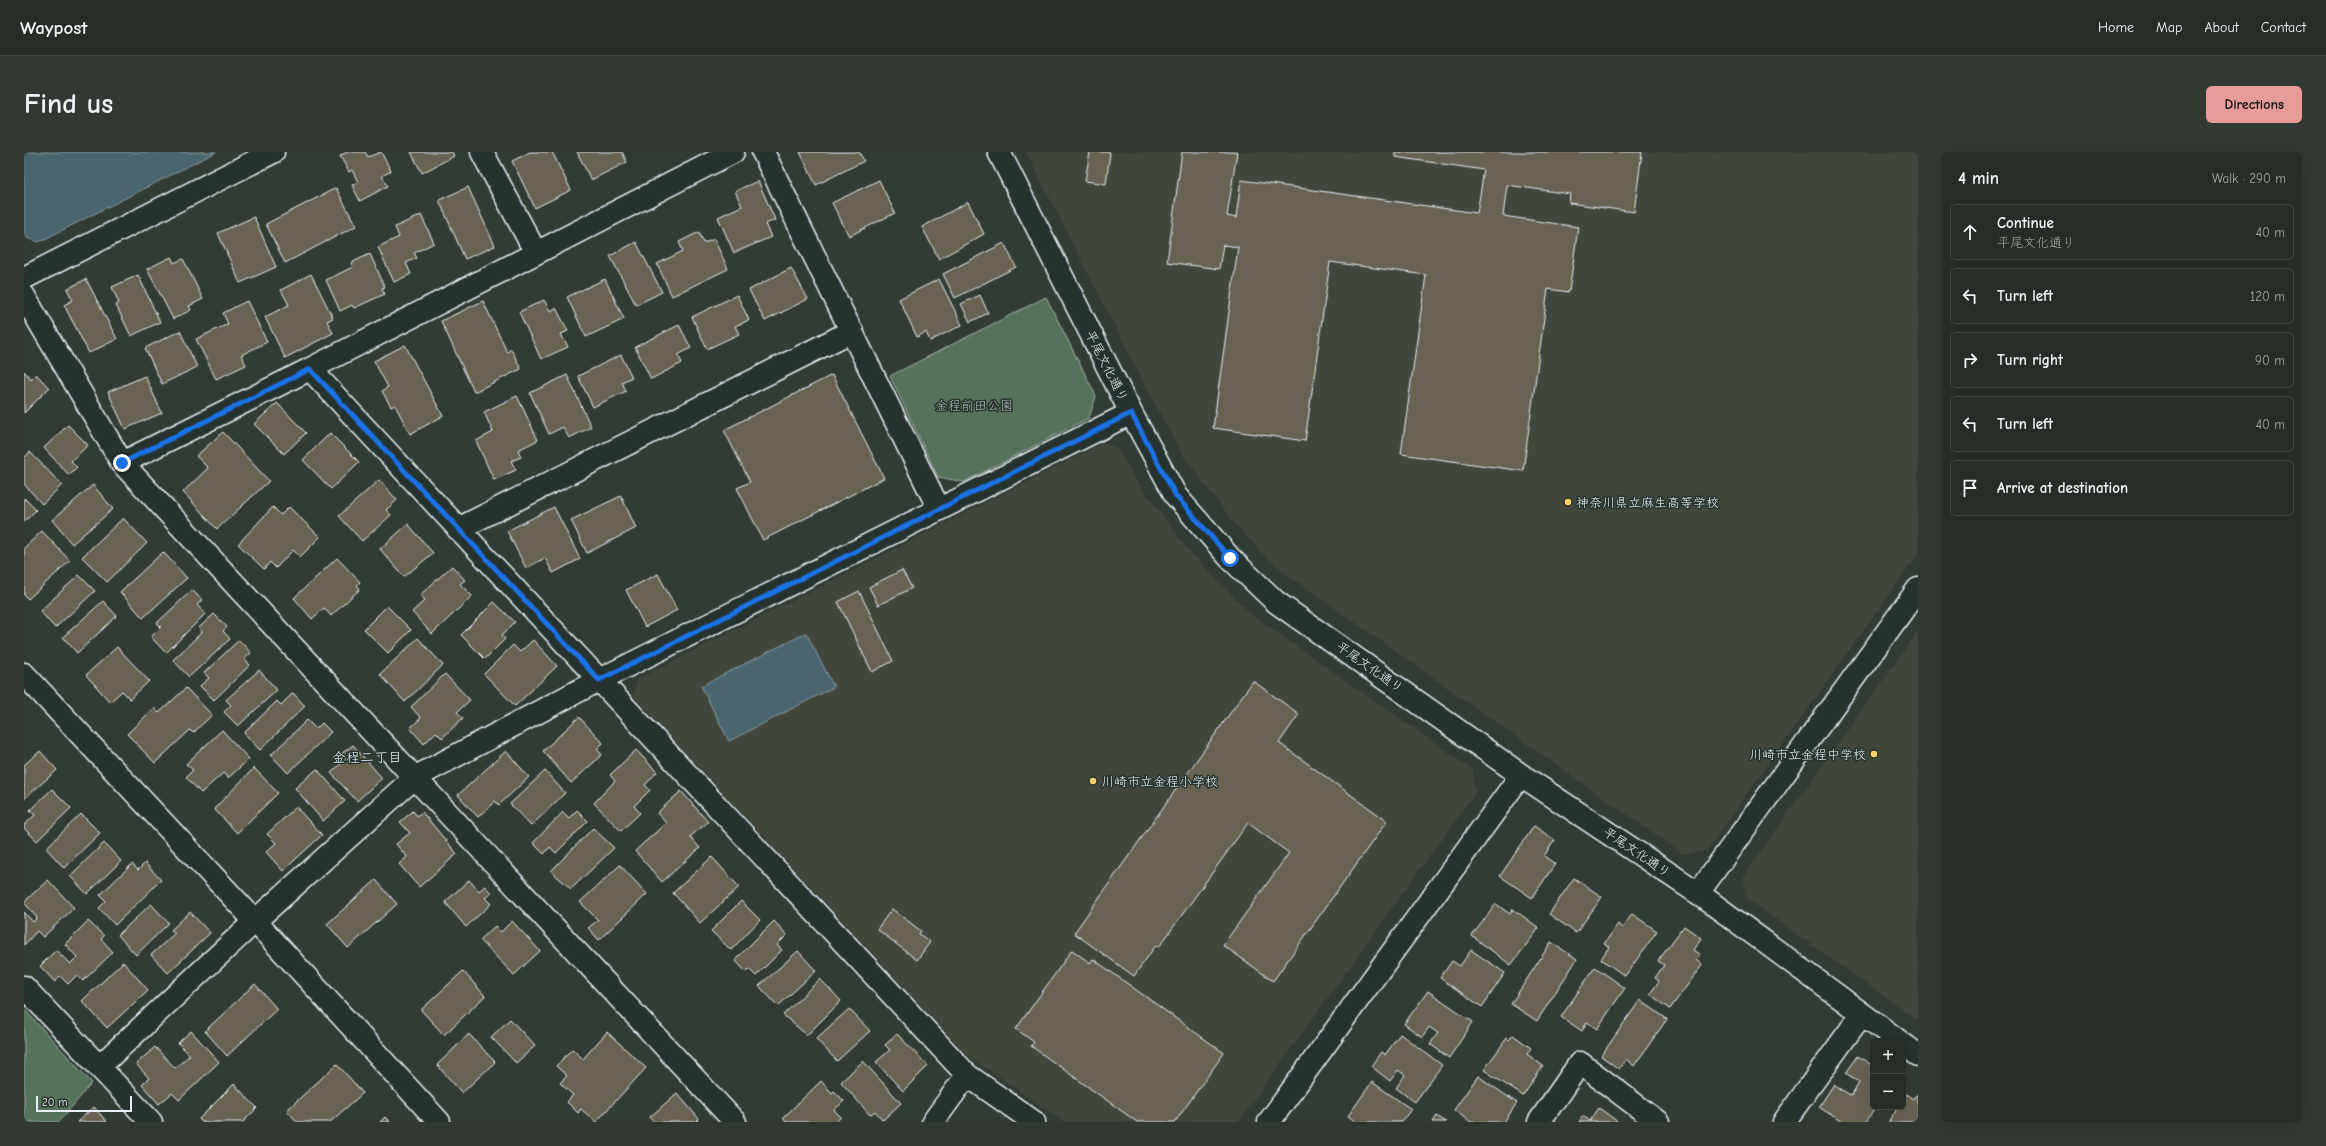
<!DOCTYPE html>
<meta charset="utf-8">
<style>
body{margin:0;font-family:"Comic Neue","Klee One",sans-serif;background:#323933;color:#f1f3f6}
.controls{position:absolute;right:12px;bottom:12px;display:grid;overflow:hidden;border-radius:6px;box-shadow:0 4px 16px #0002}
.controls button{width:36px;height:36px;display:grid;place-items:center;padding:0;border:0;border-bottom:1px solid #424944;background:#262d27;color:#f1f3f6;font:20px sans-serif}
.scale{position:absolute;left:12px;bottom:10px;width:96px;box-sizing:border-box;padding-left:4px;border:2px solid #e8f1f8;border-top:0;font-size:11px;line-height:14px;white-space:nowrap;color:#e8f1f8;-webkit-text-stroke:3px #26332d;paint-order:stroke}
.stop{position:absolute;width:12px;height:12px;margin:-9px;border:3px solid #1a73e8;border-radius:50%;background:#fff}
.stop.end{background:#1a73e8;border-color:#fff;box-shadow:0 1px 4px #0008}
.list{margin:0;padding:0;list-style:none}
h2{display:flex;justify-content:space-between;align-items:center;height:52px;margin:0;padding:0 16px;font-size:17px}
h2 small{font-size:13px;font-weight:400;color:#a4a8a7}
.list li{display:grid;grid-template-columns:26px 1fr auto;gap:12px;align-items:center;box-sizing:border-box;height:56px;margin:0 8px 8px;padding:0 8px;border:1px solid #424944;border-radius:6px}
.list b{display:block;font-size:15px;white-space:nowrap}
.list p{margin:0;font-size:13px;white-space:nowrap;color:#a4a8a7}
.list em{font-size:13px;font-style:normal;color:#a4a8a7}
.icon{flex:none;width:22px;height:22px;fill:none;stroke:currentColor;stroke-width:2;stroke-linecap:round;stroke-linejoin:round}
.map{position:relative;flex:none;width:1894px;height:970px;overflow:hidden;border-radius:6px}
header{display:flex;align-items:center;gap:24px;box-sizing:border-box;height:56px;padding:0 20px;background:#262d27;border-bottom:1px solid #424944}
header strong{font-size:19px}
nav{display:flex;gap:22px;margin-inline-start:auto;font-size:14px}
.intro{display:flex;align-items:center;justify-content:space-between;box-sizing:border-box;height:96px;padding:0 24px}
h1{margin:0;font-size:28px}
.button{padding:10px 18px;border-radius:6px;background:#e69b98;color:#111;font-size:14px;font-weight:700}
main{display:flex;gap:24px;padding:0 24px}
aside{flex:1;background:#262d27;border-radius:6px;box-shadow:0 4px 16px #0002}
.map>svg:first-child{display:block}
.built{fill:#43473d}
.green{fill:#54725a;stroke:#9eb2a9}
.water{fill:#48656e;stroke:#889da5}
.building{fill:#686251;stroke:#e8f1f8}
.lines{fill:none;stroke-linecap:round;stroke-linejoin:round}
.street-casing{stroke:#e8f1f8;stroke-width:25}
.secondary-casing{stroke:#e8f1f8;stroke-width:25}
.street{stroke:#26332d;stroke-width:22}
.secondary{stroke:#26332d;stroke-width:22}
.route{stroke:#1a73e8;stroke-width:5}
.poi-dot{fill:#ffd166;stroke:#26332d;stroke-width:1.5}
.labels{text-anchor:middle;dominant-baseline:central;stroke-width:3;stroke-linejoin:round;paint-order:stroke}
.street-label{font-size:13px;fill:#e8f1f8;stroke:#26332d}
.park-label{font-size:13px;fill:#adbeb9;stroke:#26332d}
.poi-label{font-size:13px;fill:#e8f1f8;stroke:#26332d;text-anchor:start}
.neighbourhood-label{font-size:14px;fill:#e8f1f8;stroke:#26332d}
</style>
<header>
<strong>Waypost</strong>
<nav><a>Home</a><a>Map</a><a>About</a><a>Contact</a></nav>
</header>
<div class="intro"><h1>Find us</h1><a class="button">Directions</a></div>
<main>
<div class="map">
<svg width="1894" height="970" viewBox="0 0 1894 970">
<rect width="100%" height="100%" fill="#333c34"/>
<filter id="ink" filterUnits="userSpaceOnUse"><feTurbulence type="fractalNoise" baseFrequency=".025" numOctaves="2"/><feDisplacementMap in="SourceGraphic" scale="8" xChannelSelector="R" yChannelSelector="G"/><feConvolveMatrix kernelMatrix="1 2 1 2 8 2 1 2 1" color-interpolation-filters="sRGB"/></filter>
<g filter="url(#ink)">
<path class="built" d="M1002,0h892v402l-212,297 -23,3 -395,-279 -25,-21 -32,-35 -49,-65 -21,-38z
M1080,291l14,6 19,33 53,70 62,63 221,155 2,23 -237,329h-173l-98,-67 -334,-359 5,-17z
M1894,479v389l-171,-121 -4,-22z"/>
<path class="green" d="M1022,145l50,99 -7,22 -125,64 -26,-5 -48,-101z
M0,857l68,74 -33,39h-35z"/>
<path class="water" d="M0,0h192l-177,90 -12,-4 -3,-6z
M782,481l28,54 -105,54 -28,-55z"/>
<path class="building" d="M323,0h18l3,5 13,-5 10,19 -9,5 6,10 -28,15 -8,-16 6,-3 -6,-12 -3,2 -9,-16z
M387,0h41l2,4 -32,17z
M506,0h22l19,38 -36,18 -23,-47z
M553,0h45l5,10 -36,18z
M776,0h59l5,9 -48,24z
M1066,0h20l-4,32 -21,-3z
M1158,0h55l-10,64 9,2 5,-38 236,33 7,-43 -89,-13v-5h247l-8,60 -65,-9 1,-9 -63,-9 -4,31 75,11 -9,65 -21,-3 -25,182 -122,-17 25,-179 -96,-13 -25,179 -92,-13 25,-181 -15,-2 -4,24 -52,-7z
M855,28l16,33 -46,23 -17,-33z
M734,29l17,39 -10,4 6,13 -37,16 -16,-36 24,-11 -7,-15z
M444,35l27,59 -30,13 -26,-59z
M312,36l20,38 -71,37 -19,-39z
M944,50l16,32 -45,25 -17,-32z
M397,63l13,28 -20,10 3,5 -11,5 5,11 -17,8 -16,-35 21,-10 -4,-10z
M230,65l22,50 -36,16 -22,-50z
M675,80l5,11 10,-4 14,30 -56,27 -15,-32 26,-13 -4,-9z
M612,90l26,50 -26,13 -26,-49z
M980,91l12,24 -61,31 -12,-24z
M346,102l15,33 -3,1 3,6 -31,14 -2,-3 -12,6 -14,-31 27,-13 -2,-4z
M147,105l3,6 9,-4 20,40 -14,7 2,4 -18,9 -26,-50z
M767,116l17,31 -43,22 -16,-31z
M287,122l22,44 -6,3 6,12 -48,25 -20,-41 24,-12 -8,-15z
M114,123l22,47 -29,14 -15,-31 3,-2 -7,-16z
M62,127l31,60 -28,14 -25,-48 9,-5 -6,-11z
M581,127l19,40 -38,18 -19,-40z
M915,127l23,46 -32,16 -4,-9 -9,5 -18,-38z
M713,143l12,25 -14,6 4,8 -32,15 -15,-32z
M956,143l8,18 -18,9 -9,-18z
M520,148l6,11 6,-3 12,23 -7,3 7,13 -27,12 -22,-47z
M223,149l20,41 -26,13 5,10 -30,14 -20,-40 32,-15 -5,-11z
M459,149l24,51 4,-3 10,20 -47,23 -33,-71z
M655,173l12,23 -13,7 4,8 -31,16 -16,-32z
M156,179l17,36 -35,17 -17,-36z
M381,193l38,71 -33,18 -15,-29 -4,2 -9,-16 6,-4 -14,-26z
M597,203l11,22 -10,5 4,9 -33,16 -15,-31z
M0,219l7,8 5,-5 13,14 -25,25z
M543,223l24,52 -22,11 -6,-11 -14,7 -19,-41z
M808,223l52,103 -121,62 -26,-52 13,-6 -26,-52z
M121,224l17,37 -37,16 -17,-37z
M493,244l21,44 -20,10 3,7 -10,4 5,9 -22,10 -18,-39 17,-9 -9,-20z
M253,251l29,30 -22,21 -30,-30z
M44,273l20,20 -17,16 6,6 -8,8 -25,-27z
M199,280l46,49 -52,48 -34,-37 25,-24 -12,-12z
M306,281l29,29 -28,27 -28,-29z
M6,300l32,33 -20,19 -18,-20v-26z
M355,328l18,20 -11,10 5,5 -29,26 -23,-25z
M69,333l20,24 -41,35 -20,-24z
M597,344l15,32 -49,25 -16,-33z
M0,346l12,12 -12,12z
M249,355l8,8 8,-8 31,30 -20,20 -7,-7 -17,18 -6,-6 -6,7 -26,-25z
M530,355l26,52 -27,14 -8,-15 -19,10 -19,-37z
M99,366l24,25 -40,39 -25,-25z
M384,372l25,29 -29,24 -24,-28z
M18,379l28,30 -42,38 -4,-4v-47z
M139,400l24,26 -44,40 -23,-26z
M313,406l23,24 -3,3 3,4 -29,27 -7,-8 -12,11 -18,-21z
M428,414l13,14 -5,4 12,12 -40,38 -20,-22 13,-12 -5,-5z
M878,418l10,18 -34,17 -9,-18z
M634,422l19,36 -32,17 -19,-37z
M55,423l16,16 -40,37 -15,-17z
M168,438l10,10 -5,5 8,9 -39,39 -15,-16 10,-10 -4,-4z
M835,439l34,70 -21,11 -34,-70z
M79,449l14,15 -40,37 -14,-16z
M470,450l21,20 -13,13 3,4 -20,20 -24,-24z
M363,454l24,24 -23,23 -24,-24z
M190,462l13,13 -4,4 7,8 -41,38 -16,-17 29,-28 -3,-4z
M394,486l25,27 -38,37 -25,-28z
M215,488l12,13 -7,6 6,6 -36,35 -14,-14 9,-8 -5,-5z
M509,488l24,26 -42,40 -31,-32 29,-29 7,7z
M93,495l32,34 -19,18 -8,-8 -12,11 -24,-27z
M235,518l18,20 -39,36 -14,-14 7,-7 -5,-5z
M421,522l25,26 -13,12 6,6 -21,20 -6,-6 -12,12 -14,-16 11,-10 -10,-11z
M1229,529l46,33 -20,29 108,78 -114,160 -50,-36 66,-92 -41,-30 -89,124 -3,-2 -22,31 -60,-43z
M162,536l26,27 -19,18 -3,-3 -35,33 -28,-29 27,-26 5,5z
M269,541l12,13 -45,44 -16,-17 33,-32 4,4z
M555,565l24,26 -6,6 5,6 -31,28 -28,-32z
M283,568l9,9 6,-6 9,9 -43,41 -17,-18z
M198,578l27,29 -21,19 -5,-5 -22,20 -15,-16 7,-7 -7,-6z
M329,593l29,33 -25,23 -26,-28 15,-14 -5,-5z
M612,598l21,22 -12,13 5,5 -16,16 6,7 -19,18 -27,-28 21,-22 -5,-6z
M16,599l17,19 -33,29v-34z
M482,599l23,26 -30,28 -4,-4 -17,16 -20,-22z
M230,616l24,25 -41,40 -23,-24z
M293,617l28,32 -22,20 -28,-33z
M521,619l20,22 -34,33 -21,-22z
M28,637l19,19 -34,33 -13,-13v-3l11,-10 -5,-5z
M657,639l27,31 -18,15 10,11 -38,34 -27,-31 31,-28 -9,-10z
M272,655l26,28 -39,36 -17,-19 10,-9 -9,-9z
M553,658l11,11 -32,32 -6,-6 -6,7 -11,-11 30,-31 6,6z
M389,659l4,5 5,-4 35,42 -38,33 -20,-23 8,-7 -11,-13 14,-11 -10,-11z
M57,662l19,19 -36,35 -18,-20z
M1510,674l21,14 -11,16 11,8 -23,34 -32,-22z
M569,676l21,20 -43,41 -20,-18z
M80,691l17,18 -34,33 -17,-18z
M688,705l27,30 -39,36 -27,-30z
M121,711l16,17 -46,45 -16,-17 7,-7 -6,-6 32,-31 6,6z
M596,713l27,29 -48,46 -11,-12 10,-8 -18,-18z
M1550,726l28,19 -26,36 -27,-19z
M24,728l26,28 -31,29 -6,-6 -13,14v-33l9,10 4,-4 -13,-16z
M352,728l21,24 -49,44 -21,-24z
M445,728l10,11 6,-5 6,7 -6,5 6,6 -25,23 -21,-25z
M717,749l19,19 -29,30 -20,-19z
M127,752l18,19 -33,32 -18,-20z
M1472,752l14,10 3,-5 26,19 -28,37 -39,-29z
M868,757l29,22 -2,3 11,8 -13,18 -40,-31z
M166,760l20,21 -42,40 -17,-18 24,-22 -4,-3z
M1608,762l25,17 -32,45 -24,-17 8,-12 -5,-3 14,-20 4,4z
M64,769l16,15 -3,3 12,13 -30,29 -6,-6 -9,9 -8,-8 -5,6 -15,-16 16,-16 14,14 7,-7 -12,-13z
M488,769l28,30 -26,24 -34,-35 15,-14 6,6z
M750,769l13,14 -10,10 5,5 -26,26 -7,-7 -3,3 -11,-12z
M1660,774l17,12 -8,12 7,5 -4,5 6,5 -32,44 -20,-15 9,-13 -4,-3 9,-13 -6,-4z
M1527,790l26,17 -40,62 -26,-17z
M1048,798l18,13 3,-4 131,94 -49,69h-38l-106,-76 3,-4 -18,-13z
M1447,798l34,23 -23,34 -42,-29 12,-17 8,5z
M774,799l18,20 -38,35 -19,-20z
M99,810l25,28 -41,38 -25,-27z
M1571,815l30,21 -28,41 -10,-7 -5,9 -21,-14z
M439,819l22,25 -41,39 -23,-25z
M796,827l21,22 -34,34 -24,-20z
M231,832l22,25 -50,47 -22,-25z
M1404,839l45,31 -24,36 -19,-14 8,-11 -9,-6 -7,10 -18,-13z
M1616,848l27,19 -33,47 -8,-7 -7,10 -18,-13z
M825,857l21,22 -33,30 -21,-22z
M486,867l25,27 -19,17 -25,-26z
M167,879l28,31 -40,38 -7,-7 -13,11 -17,-19 7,-7 -13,-14 19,-17 20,21 15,-13 -12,-12z
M583,880l39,36 -50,54 -15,-13 -3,4 -11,-11 6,-7 -13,-12 7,-7 -11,-10 16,-17 11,10z
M445,882l26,28 -33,31 -25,-28z
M873,882l31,32 -25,25 -27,-29 14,-12 -5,-5z
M1376,882l42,31 -27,37 -19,-14 9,-13 -7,-5 -8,11 -19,-15 10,-14 4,3z
M1489,883l18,13 -4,6 16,12 -20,30 -39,-26 23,-32 2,2z
M1834,904l15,10v41h3l-10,15h-24l-23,-15 15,-23 17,12 8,-14 -13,-9z
M839,909l38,42 -18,17 -8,-9 -5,4 -29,-33z
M313,912l26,29 -33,29h-33l-10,-12z
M1454,924l39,27 -13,19h-34l-16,-12z
M797,929l11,12 2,-2 10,10 -10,9 7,7 -6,5h-49l-3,-4z
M1348,930l39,27 -9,13h-46l-8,-6z
M210,932l23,24 -14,14h-41l-3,-3z
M653,941l22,26 -3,3h-43l-3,-5z
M1894,941v29h-30l10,-15h5v-7l4,-6 7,5z
M70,955l13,15h-30z
M1575,956l19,14h-39l4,-6 7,5z
M1413,964l9,6h-13z
M361,965l5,5h-10z"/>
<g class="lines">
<g class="street-casing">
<path id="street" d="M458,0l54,101
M739,0l176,357
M975,0l132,261 45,83 54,62 46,44 245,173 177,118 201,148
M0,144l98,167 613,659
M286,217l423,-217
M98,311l188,-94 657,706 67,47
M434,377l394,-198
M1674,741l220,-304
M0,835l127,135
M1879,892l15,11
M76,914l155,-145 159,-143 185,-98 532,-267
M909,970l34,-47
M1245,970l252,-347
M1515,970l41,-59 78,59
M1760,970l78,-108"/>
</g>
<g class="secondary-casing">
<path id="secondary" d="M0,126l249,-126
M0,522l231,247 184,201"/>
</g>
<use href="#street" class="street"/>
<use href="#secondary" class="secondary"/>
</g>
</g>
<g class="lines" filter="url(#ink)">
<path class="route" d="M98,311l188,-94 289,311 532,-267 45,83 54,62"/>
</g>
<g class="poi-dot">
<circle cx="1544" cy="350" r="4"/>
<circle cx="1850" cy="602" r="4"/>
<circle cx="1069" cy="629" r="4"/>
</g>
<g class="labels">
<g class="street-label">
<text transform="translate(1083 214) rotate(63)">平尾文化通り</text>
<text transform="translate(1346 515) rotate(35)">平尾文化通り</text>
<text transform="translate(1613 700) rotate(34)">平尾文化通り</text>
</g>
<g class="park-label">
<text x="950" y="253">金程前田公園</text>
</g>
<g class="poi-label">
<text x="1552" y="350">神奈川県立麻生高等学校</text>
<text x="1842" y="602" text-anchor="end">川崎市立金程中学校</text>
<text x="1077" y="629">川崎市立金程小学校</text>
</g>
<g class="neighbourhood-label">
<text x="343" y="605">金程二丁目</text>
</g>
</g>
</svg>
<div class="controls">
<button>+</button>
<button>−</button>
</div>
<div class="scale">20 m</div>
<div class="stop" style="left:1206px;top:406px"></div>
<div class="stop end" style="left:98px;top:311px"></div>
</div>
<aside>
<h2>4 min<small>Walk · 290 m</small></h2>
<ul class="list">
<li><svg class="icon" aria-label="ahead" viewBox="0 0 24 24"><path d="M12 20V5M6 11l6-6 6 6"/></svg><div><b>Continue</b><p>平尾文化通り</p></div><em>40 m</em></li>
<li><svg class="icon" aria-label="left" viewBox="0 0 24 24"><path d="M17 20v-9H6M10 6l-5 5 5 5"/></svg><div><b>Turn left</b></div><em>120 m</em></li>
<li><svg class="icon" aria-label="right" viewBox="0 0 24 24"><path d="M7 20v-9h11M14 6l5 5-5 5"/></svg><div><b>Turn right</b></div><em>90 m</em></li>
<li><svg class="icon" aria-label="left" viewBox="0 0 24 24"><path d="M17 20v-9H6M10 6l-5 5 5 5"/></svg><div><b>Turn left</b></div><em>40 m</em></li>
<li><svg class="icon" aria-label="arrive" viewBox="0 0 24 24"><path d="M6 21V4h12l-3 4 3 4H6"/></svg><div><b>Arrive at destination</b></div></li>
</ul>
</aside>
</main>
